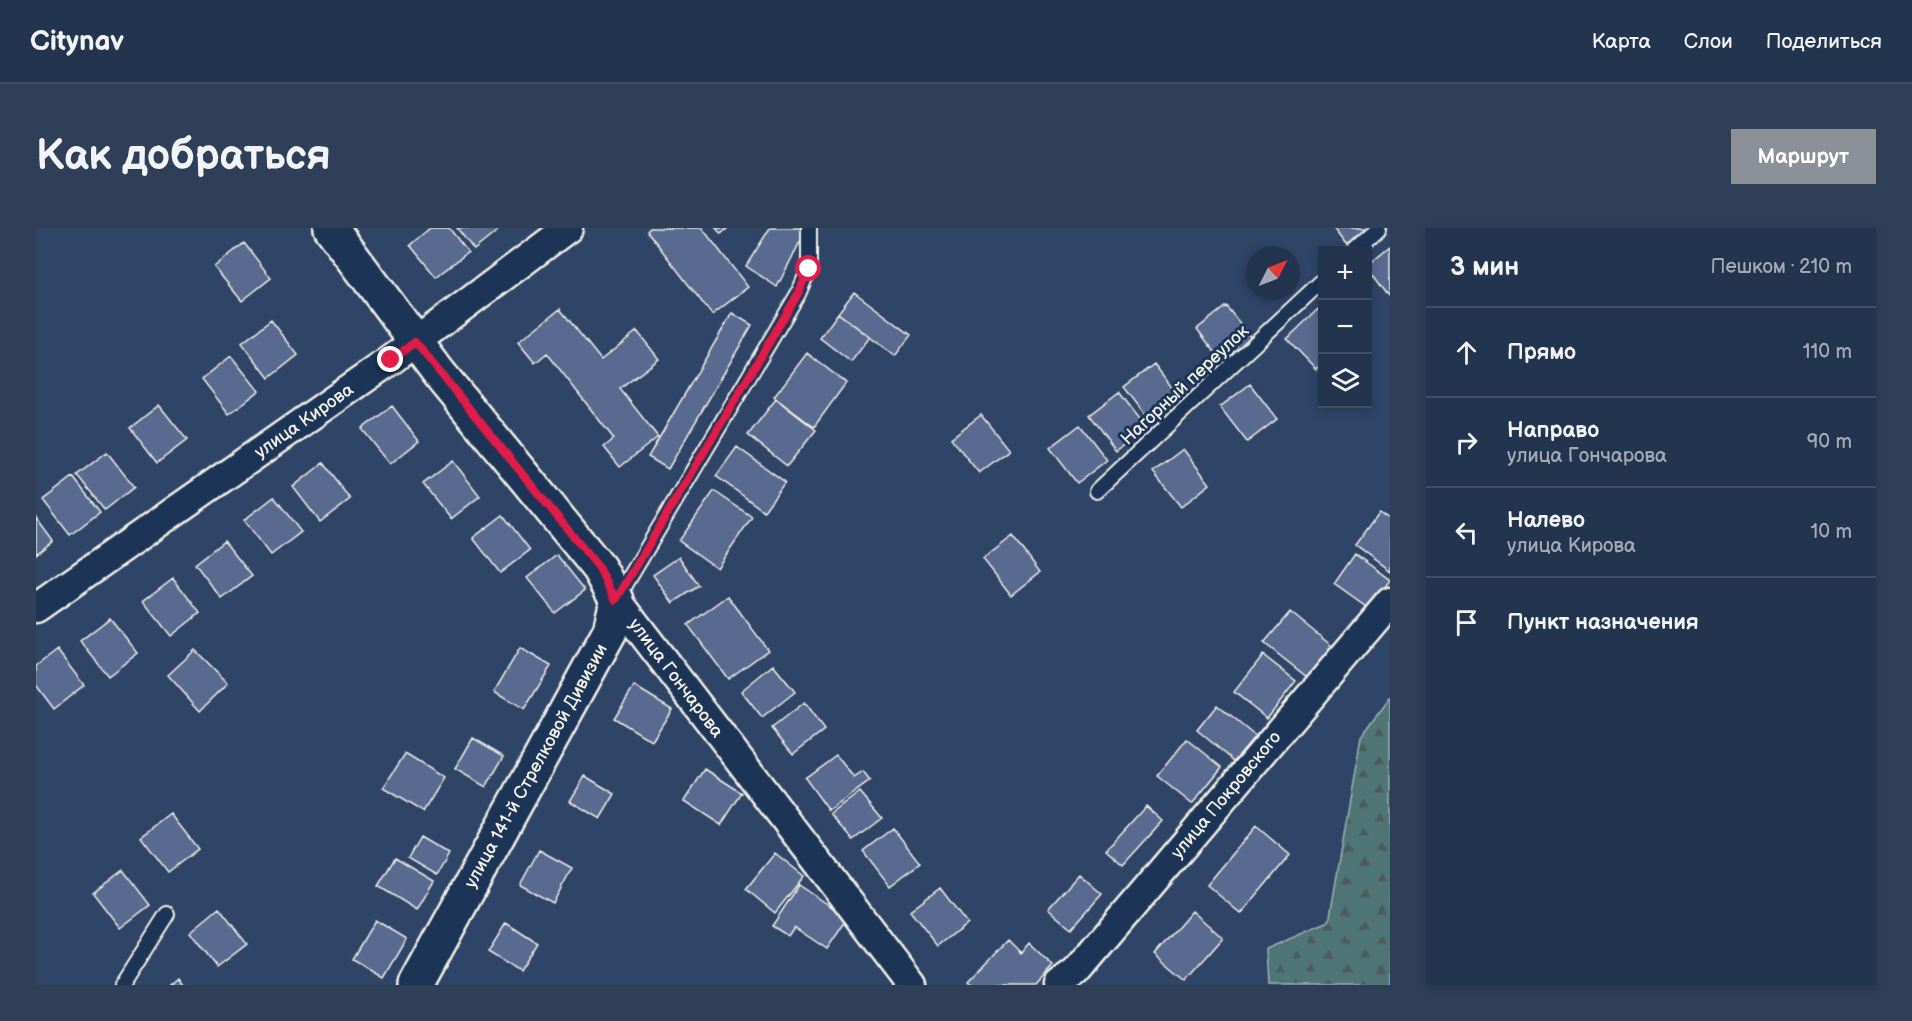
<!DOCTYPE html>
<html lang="ru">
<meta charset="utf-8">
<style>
body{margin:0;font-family:"Balsamiq Sans",sans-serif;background:#2f3f58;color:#f1f3f6}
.controls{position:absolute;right:18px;top:18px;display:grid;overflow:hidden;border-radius:0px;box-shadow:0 3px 9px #0003}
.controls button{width:54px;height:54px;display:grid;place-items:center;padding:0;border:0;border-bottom:2px solid #404f66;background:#23344e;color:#f1f3f6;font:30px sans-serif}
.compass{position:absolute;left:1210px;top:18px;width:54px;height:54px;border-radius:50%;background:#23344e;box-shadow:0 3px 9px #0003;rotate:48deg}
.stop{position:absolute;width:18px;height:18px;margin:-14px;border:4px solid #e11d48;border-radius:50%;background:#fff}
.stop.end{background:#e11d48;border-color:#fff;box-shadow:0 2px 6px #0008}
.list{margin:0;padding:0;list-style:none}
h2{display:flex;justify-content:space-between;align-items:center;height:78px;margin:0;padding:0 24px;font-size:26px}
h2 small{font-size:20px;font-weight:400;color:#a3aab6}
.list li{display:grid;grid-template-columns:39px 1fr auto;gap:18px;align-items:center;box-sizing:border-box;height:90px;padding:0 24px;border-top:2px solid #404f66}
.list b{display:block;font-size:22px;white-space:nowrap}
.list p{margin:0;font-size:20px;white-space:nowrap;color:#a3aab6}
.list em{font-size:20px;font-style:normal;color:#a3aab6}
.icon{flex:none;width:33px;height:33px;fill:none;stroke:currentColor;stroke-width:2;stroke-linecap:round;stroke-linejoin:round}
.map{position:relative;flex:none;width:1354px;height:757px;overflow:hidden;border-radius:0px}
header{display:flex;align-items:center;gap:36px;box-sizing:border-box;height:84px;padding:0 30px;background:#23344e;border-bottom:2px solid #404f66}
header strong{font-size:28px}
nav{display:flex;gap:33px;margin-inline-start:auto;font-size:21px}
.intro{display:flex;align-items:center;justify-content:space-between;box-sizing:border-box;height:144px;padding:0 36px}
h1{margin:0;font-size:42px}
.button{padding:15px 27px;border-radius:0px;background:#8c9099;color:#fff;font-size:21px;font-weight:700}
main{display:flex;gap:36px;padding:0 36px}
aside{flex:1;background:#23344e;border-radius:0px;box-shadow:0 3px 9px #0003}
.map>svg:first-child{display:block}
.forest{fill:url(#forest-firs);stroke:#a2b3b0;stroke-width:1.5}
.building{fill:#586b8f;stroke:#f4f1e8;stroke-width:1.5}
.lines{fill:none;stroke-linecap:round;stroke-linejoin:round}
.lane-casing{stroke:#f4f1e8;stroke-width:18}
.street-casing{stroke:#f4f1e8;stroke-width:33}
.secondary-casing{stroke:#f4f1e8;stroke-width:38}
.lane{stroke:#1d3557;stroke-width:14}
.street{stroke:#1d3557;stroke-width:28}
.secondary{stroke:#1d3557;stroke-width:33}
.route{stroke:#e11d48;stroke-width:8}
.labels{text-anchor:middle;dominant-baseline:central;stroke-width:6;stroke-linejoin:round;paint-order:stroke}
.street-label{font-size:18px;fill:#f4f1e8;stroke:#1d3557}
</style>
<header>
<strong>Citynav</strong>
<nav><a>Карта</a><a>Слои</a><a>Поделиться</a></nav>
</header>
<div class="intro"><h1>Как добраться</h1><a class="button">Маршрут</a></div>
<main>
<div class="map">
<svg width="1354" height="757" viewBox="0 0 1354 757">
<defs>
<pattern id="forest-firs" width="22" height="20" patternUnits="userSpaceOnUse" patternTransform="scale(1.5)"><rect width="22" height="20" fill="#4f7577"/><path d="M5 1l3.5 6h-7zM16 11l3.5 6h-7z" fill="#4c5c5c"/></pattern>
</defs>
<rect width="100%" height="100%" fill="#2f4568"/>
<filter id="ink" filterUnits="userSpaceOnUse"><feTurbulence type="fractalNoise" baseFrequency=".0167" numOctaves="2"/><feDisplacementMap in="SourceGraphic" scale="12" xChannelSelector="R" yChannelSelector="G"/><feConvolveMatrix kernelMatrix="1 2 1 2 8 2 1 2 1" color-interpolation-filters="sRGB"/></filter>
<g filter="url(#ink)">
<path class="forest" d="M1354,469v288h-122l-2,-36 63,-27 32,-186z"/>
<path class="building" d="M394,0h19l19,24 -32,25 -26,-32z
M421,0h44l-27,22z
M614,0h52l46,59 -36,28 -65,-84z
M680,0h12l-7,6z
M734,0h32l3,4 -28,55 -31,-21z
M1297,0h35l-22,17z
M208,15l27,35 -29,23 -28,-34z
M1354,18v51l-22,-30v-3z
M818,64l57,43 -16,21 -57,-43z
M1190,78l28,35 -30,23 -27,-35z
M524,81l41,51 36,-29 22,28 -39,30 38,48 -38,30 -16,-20 10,-8 -67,-86 -12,10 -17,-21z
M1282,81l4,5v49l-6,6 -29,-30z
M696,85l20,12 -84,144 -20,-12z
M802,85l32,24 -19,25 -31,-24z
M235,92l27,35 -29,23 -27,-35z
M771,125l39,30 -32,44 -40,-30z
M195,128l28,35 -30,23 -27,-35z
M1118,136l27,35 -30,23 -27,-35z
M1214,156l27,35 -30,23 -27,-35z
M1083,164l27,35 -30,24 -27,-36z
M740,171l40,31 -29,36 -39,-31z
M123,177l28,35 -30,23 -27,-35z
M356,178l27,35 -29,23 -28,-35z
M945,187l28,35 -30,23 -28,-35z
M1044,197l27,35 -30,23 -27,-35z
M701,219l48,35 -21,29 -48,-35z
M1147,221l27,35 -29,23 -28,-35z
M71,224l27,35 -29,23 -28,-35z
M417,233l27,35 -29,23 -28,-35z
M287,235l27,36 -30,23 -27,-35z
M37,249l27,35 -30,23 -27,-35z
M678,263l38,26 -35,51 -38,-27z
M238,269l27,35 -30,23 -27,-35z
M1343,284l11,8v51l-35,-26z
M467,287l27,35 -30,23 -27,-35z
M0,290l17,23 -17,13z
M977,308l27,36 -29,23 -28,-36z
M188,313l28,35 -30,23 -27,-35z
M1319,326l35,26 -21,29 -35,-25z
M521,327l28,35 -30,23 -28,-35z
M643,329l20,29 -26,17 -20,-28z
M137,350l27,35 -29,23 -28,-35z
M692,368l40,54 -40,29 -40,-54z
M1254,384l42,34 -25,31 -43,-34z
M74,390l28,35 -30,23 -28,-35z
M484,420l31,18 -27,44 -30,-18z
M21,422l27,35 -30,24 -18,-24v-19z
M159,422l33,33 -28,28 -32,-36z
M1227,427l33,26 -29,37 -33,-26z
M737,437l22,27 -33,26 -21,-27z
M598,458l38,23 -20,32 -38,-23z
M768,475l20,27 -31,24 -21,-26z
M1181,477l38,31 -21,25 -37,-31z
M437,510l31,18 -18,31 -31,-18z
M1151,511l35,28 -30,37 -35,-28z
M369,526l39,24 -21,34 -40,-24z
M800,527l18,23 9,-6 7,9 -41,30 -24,-33z
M669,541l37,24 -21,32 -37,-24z
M549,548l30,18 -15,25 -30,-18z
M824,564l22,26 -29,22 -22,-26z
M1110,578l17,15 -40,44 -17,-15z
M135,586l27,35 -30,23 -27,-35z
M1220,598l34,29 -49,59 -34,-29z
M857,600l27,35 -30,23 -27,-35z
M384,609l29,17 -12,21 -29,-17z
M503,622l33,18 -19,35 -33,-18z
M739,625l29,23 -29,37 -29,-24z
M359,630l39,23 -17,29 -39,-24z
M87,642l27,35 -30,23 -27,-35z
M1043,646l23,20 -31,35 -23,-20z
M763,657l49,33 -21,31 -33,-22 -6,9 -16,-10z
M904,660l27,35 -29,23 -28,-35z
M183,680l28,36 -30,23 -27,-35z
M1156,683l31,27 -37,42 -31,-26z
M339,692l32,19 -23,39 -32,-19z
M470,695l31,20 -18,28 -31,-19z
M972,712l13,13 8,-10 24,23 -17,19h-65l-3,-3z
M142,750l5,7h-13z"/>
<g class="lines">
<g class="lane-casing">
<path id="lane" d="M1319,22l24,-22
M1061,263l225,-210
M582,369l180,-303 11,-25v-41
M86,757l45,-71"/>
</g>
<g class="street-casing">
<path id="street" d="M581,372l295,385
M0,380l355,-248 177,-132
M1023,757l17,-13 314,-370"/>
</g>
<g class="secondary-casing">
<path id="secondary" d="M295,0l108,145 160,195 18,32 -7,31 -194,354"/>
</g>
<use href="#lane" class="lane"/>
<use href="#street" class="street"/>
<use href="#secondary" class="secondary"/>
</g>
</g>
<g class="lines" filter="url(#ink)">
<path class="route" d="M355,132l24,-18 184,226 17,32 182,-306 11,-25"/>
</g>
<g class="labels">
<g class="street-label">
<text transform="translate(1149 157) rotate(-43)">Нагорный переулок</text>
<text transform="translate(268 193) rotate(-35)">улица Кирова</text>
<text transform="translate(640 450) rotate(53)">улица Гончарова</text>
<text transform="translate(500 538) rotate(-61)">улица 141-й Стрелковой Дивизии</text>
<text transform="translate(1190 567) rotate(-50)">улица Покровского</text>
</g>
</g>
</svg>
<div class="controls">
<button>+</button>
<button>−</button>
<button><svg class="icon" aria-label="layers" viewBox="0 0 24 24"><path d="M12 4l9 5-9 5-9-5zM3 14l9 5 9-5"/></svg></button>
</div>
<svg class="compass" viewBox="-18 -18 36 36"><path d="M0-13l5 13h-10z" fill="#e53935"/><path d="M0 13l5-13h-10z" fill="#a3aab6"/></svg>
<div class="stop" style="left:773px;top:41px"></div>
<div class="stop end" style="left:355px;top:132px"></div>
</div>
<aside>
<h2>3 мин<small>Пешком · 210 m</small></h2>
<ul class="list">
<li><svg class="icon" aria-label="ahead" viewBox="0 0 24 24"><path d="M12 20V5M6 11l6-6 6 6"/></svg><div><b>Прямо</b></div><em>110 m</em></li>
<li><svg class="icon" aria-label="right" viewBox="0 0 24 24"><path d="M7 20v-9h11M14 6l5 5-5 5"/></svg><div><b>Направо</b><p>улица Гончарова</p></div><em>90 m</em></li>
<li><svg class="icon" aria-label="left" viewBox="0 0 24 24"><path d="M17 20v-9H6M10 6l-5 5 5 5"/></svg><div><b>Налево</b><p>улица Кирова</p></div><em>10 m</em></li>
<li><svg class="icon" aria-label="arrive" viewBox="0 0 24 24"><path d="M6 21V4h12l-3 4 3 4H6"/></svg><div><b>Пункт назначения</b></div></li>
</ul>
</aside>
</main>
